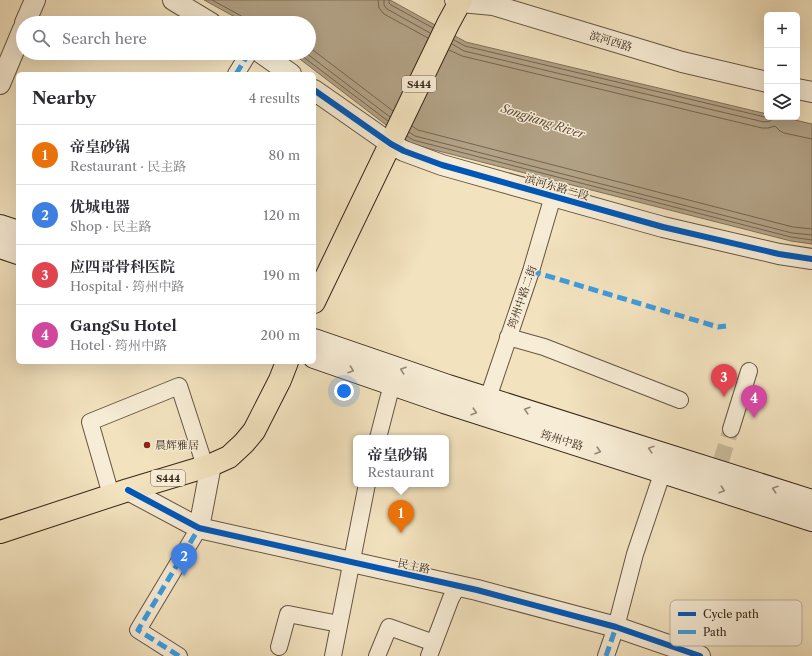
<!DOCTYPE html>
<meta charset="utf-8">
<style>
body{margin:0;font-family:"Libre Caslon Text","Noto Serif SC",serif;background:#f7f7f7;color:#2b2b33}
.controls{position:absolute;right:12px;top:12px;display:grid;overflow:hidden;border-radius:6px;box-shadow:0 4px 16px #0002}
.controls button{width:36px;height:36px;display:grid;place-items:center;padding:0;border:0;border-bottom:1px solid #e1e1e2;background:#fff;color:#2b2b33;font:20px sans-serif}
.you{position:absolute;left:344px;top:391px;width:14px;height:14px;margin:-10px;border:3px solid #fff;border-radius:50%;background:#1a73e8;box-shadow:0 0 0 6px #1a73e833}
.badge{display:grid;place-items:center;width:26px;height:26px;border-radius:50%;background:#8f2418;color:#fff;font-size:13px;font-weight:700}
.pin{position:absolute;translate:-50% -33px;filter:drop-shadow(0 1px 2px #0008)}
.pin::after{content:'';position:absolute;top:21px;width:14px;height:12px;background:inherit;clip-path:polygon(0 0,100% 0,50% 100%)}
.popup{position:absolute;left:353px;top:435px;width:96px;height:52px;box-sizing:border-box;display:grid;place-content:center;border-radius:6px;background:#fff;filter:drop-shadow(0 1px 3px #0005);font-size:13px;white-space:nowrap;color:#7c7c81}
.popup b{font-size:15px;color:#2b2b33}
.popup::after{content:'';position:absolute;left:50%;top:100%;margin-left:-8px;border:8px solid transparent;border-top-color:#fff}
.list{margin:0;padding:0;list-style:none}
h2{display:flex;justify-content:space-between;align-items:center;height:52px;margin:0;padding:0 16px;font-size:17px}
h2 small{font-size:13px;font-weight:400;color:#7c7c81}
.list li{display:grid;grid-template-columns:26px 1fr auto;gap:12px;align-items:center;box-sizing:border-box;height:60px;padding:0 16px;border-top:1px solid #e1e1e2}
.list b{display:block;font-size:15px;white-space:nowrap}
.list p{margin:0;font-size:13px;white-space:nowrap;color:#7c7c81}
.list em{font-size:13px;font-style:normal;color:#7c7c81}
.icon{flex:none;width:22px;height:22px;fill:none;stroke:currentColor;stroke-width:2;stroke-linecap:round;stroke-linejoin:round}
.map{position:relative;flex:none;width:812px;height:656px;overflow:hidden}
.search{position:absolute;background:#fff;box-shadow:0 4px 16px #0002;left:16px;top:16px;width:300px;height:44px;display:flex;align-items:center;gap:10px;box-sizing:border-box;padding:0 14px;border-radius:22px;color:#7c7c81;font-size:15px}
.panel{position:absolute;background:#fff;box-shadow:0 4px 16px #0002;left:16px;top:72px;width:300px;height:292px;border-radius:6px}
.map>svg:first-child{display:block}
.water{fill:#b2a286;stroke:#80705b}
.lines{fill:none;stroke-linecap:round;stroke-linejoin:round}
.shore{stroke:#746450;stroke-width:1}
.minor-tunnel{stroke:#ccbc9d;stroke-width:16;stroke-dasharray:16 8;stroke-linecap:butt}
.minor-casing{stroke:#655543;stroke-width:18}
.tertiary-casing{stroke:#655543;stroke-width:22}
.secondary-casing{stroke:#36261a;stroke-width:24}
.primary-casing{stroke:#36261a;stroke-width:24}
.minor{stroke:#f7ecd5;stroke-width:16}
.tertiary{stroke:#f7ecd5;stroke-width:20}
.secondary{stroke:#f7ecd5;stroke-width:22}
.primary{stroke:#f2e2be;stroke-width:22}
.quiet{stroke:#3e9cdf;stroke-width:5;stroke-dasharray:10 5;stroke-linecap:butt}
.cycleway-casing{stroke:#f7ecd5;stroke-width:8}
.cycleway{stroke:#0057b8;stroke-width:6}
.oneway{stroke:#968978}
.poi-dot{fill:#8f2418;stroke:#f7ecd5;stroke-width:1.5}
.labels{text-anchor:middle;dominant-baseline:central;stroke-width:3;stroke-linejoin:round;paint-order:stroke}
.shield{fill:#f7ecd5;stroke:#706152;stroke-width:1}
.shield-label{font-size:10px;font-weight:bold;fill:#36261a}
.street-label{font-size:11px;fill:#36261a;stroke:#f7ecd5}
.poi-label{font-size:11px;fill:#36261a;stroke:#f7ecd5;text-anchor:start}
.water-label{font-size:12px;font-style:italic;fill:#5b4b3a;stroke:#f7ecd5}
.key{fill:#f7ecd5;stroke:#bdb19d;stroke-width:1}
.key-label{font-size:11px;fill:#36261a}
</style>
<div class="map">
<svg width="812" height="656" viewBox="0 0 812 656">
<rect width="100%" height="100%" fill="#f2e2be"/>
<filter id="stains"><feTurbulence type="fractalNoise" baseFrequency=".005" numOctaves="4"/><feColorMatrix values="0 0 0 0 .2 0 0 0 0 .09 0 0 0 0 .02 0 0 0 .5 -.17"/></filter>
<radialGradient id="worn" r=".72"><stop offset=".6" stop-color="#630" stop-opacity="0"/><stop offset="1" stop-color="#630" stop-opacity=".3"/></radialGradient>
<path class="water" d="M204,0h186l76,42 301,72v3h15l30,7v120l-21,-3 -380,-97 -119,-91h17v-30h-63z"/>
<g class="lines">
<path class="shore" d="M212,0l33,18 2,2v3
M378,0l1,8 5,6 44,24
M384,0v5l3,4 43,24
M389,0v3l2,2 42,23
M454,40l11,6 300,71h3
M452,44l12,7 300,71 6,-1 5,-4
M309,47l84,64
M449,50l13,6 300,72h6l7,-2 5,5 4,2 28,6
M298,53l90,68
M306,53l84,64
M412,126l6,4 375,97 19,2
M409,132l6,4 377,97 20,2
M407,136l6,4 378,97 21,3"/>
<path class="minor-tunnel" d="M721,461l10,-32"/>
<g class="minor-casing">
<path id="minor" d="M236,74l13,-21
M508,337l36,10 136,53
M488,398l43,-127 22,-75
M731,429l18,-58
M378,438l14,-54
M111,495l-21,-73 89,-36 24,74 8,5
M279,647l9,-33 51,10
M179,656l-41,-26 61,-102
M333,656l34,-172
M377,656l12,-29 45,16
M429,656l22,-58 7,-12
M606,656l10,-29 19,-73 28,-83"/>
</g>
<g class="tertiary-casing">
<path id="tertiary" d="M173,0l38,23
M455,0l6,2 32,3 189,57 85,20
M25,23l10,-23
M261,53l30,21
M0,84l23,-55
M797,89l15,3
M314,90l77,54 13,7 38,14 221,62 116,27 33,5
M128,490l71,38 278,62 139,37 84,29
M199,528l12,-63"/>
</g>
<g class="secondary-casing">
<path id="secondary" d="M0,226l18,6
M0,247l18,6
M314,340l134,46 364,115
M314,357l130,45 368,118"/>
</g>
<g class="primary-casing">
<path id="primary" d="M314,302l134,-278 13,-24
M0,532l128,-42 83,-25 18,-8 15,-14 10,-12 26,-51 7,-18"/>
</g>
<use href="#minor" class="minor"/>
<use href="#tertiary" class="tertiary"/>
<use href="#secondary" class="secondary"/>
<use href="#primary" class="primary"/>
<path class="quiet" d="M236,74l13,-21
M531,271l187,56 8,-1
M179,656l-41,-26 61,-102
M606,656l10,-29"/>
<g class="cycleway-casing">
<path id="cycleway" d="M314,90l77,54 13,7 38,14 221,62 116,27 33,5
M128,490l71,38 278,62 139,37 84,29"/>
</g>
<use href="#cycleway" class="cycleway"/>
</g>
<defs><path id="oneway-chevron" d="M-2-3.5L2.5 0L-2 3.5" fill="none" stroke-width="1.6" stroke-linecap="round" stroke-linejoin="round"/></defs>
<g class="oneway">
<use href="#oneway-chevron" transform="translate(351 370) rotate(19)"/>
<use href="#oneway-chevron" transform="translate(403 370) rotate(-161)"/>
<use href="#oneway-chevron" transform="translate(527 410) rotate(-163)"/>
<use href="#oneway-chevron" transform="translate(474 412) rotate(17)"/>
<use href="#oneway-chevron" transform="translate(651 449) rotate(-163)"/>
<use href="#oneway-chevron" transform="translate(598 451) rotate(17)"/>
<use href="#oneway-chevron" transform="translate(775 489) rotate(-162)"/>
<use href="#oneway-chevron" transform="translate(722 490) rotate(18)"/>
</g>
<circle class="poi-dot" cx="147" cy="445" r="4"/>
<g class="labels">
<g class="shield">
<rect x="402" y="76" width="34" height="16" rx="3"/>
<rect x="151" y="470" width="34" height="16" rx="3"/>
</g>
<g class="shield-label">
<text x="419" y="84">S444</text>
<text x="168" y="478">S444</text>
</g>
<g class="street-label">
<text transform="translate(611 41) rotate(17)">滨河西路</text>
<text transform="translate(557 187) rotate(16)">滨河东路二段</text>
<text transform="translate(522 297) rotate(-71)">筠州中路二街</text>
<text transform="translate(562 440) rotate(17)">筠州中路</text>
<text transform="translate(414 566) rotate(12)">民主路</text>
</g>
<g class="poi-label">
<text x="155" y="445">晨辉雅居</text>
</g>
<g class="water-label">
<text transform="translate(543 121) rotate(18)">Songjiang River</text>
</g>
</g>
<rect x="670" y="600" width="132" height="46" rx="6" class="key"/>
<rect x="678" y="612" width="18" height="4" fill="#0057b8"/>
<rect x="678" y="630" width="18" height="4" fill="#3e9cdf"/>
<g class="key-label">
<text x="703" y="618">Cycle path</text>
<text x="703" y="636">Path</text>
</g>
<rect width="100%" height="100%" filter="url(#stains)"/>
<rect width="100%" height="100%" fill="url(#worn)"/>
</svg>
<div class="controls">
<button>+</button>
<button>−</button>
<button><svg class="icon" aria-label="layers" viewBox="0 0 24 24"><path d="M12 4l9 5-9 5-9-5zM3 14l9 5 9-5"/></svg></button>
</div>
<div class="you"></div>
<div class="pin badge" style="left:401px;top:533px;background:#e8710a">1</div>
<div class="popup"><b>帝皇砂锅</b>Restaurant</div>
<div class="pin badge" style="left:184px;top:576px;background:#3f7fe0">2</div>
<div class="pin badge" style="left:724px;top:397px;background:#e0444e">3</div>
<div class="pin badge" style="left:754px;top:418px;background:#d1479c">4</div>
<div class="search"><svg class="icon" aria-label="search" viewBox="0 0 24 24"><circle cx="10" cy="10" r="6"/><path d="M15 15l6 6"/></svg>Search here</div>
<section class="panel">
<h2>Nearby<small>4 results</small></h2>
<ul class="list">
<li><span class="badge" style="background:#e8710a">1</span><div><b>帝皇砂锅</b><p>Restaurant · 民主路</p></div><em>80 m</em></li>
<li><span class="badge" style="background:#3f7fe0">2</span><div><b>优城电器</b><p>Shop · 民主路</p></div><em>120 m</em></li>
<li><span class="badge" style="background:#e0444e">3</span><div><b>应四哥骨科医院</b><p>Hospital · 筠州中路</p></div><em>190 m</em></li>
<li><span class="badge" style="background:#d1479c">4</span><div><b>GangSu Hotel</b><p>Hotel · 筠州中路</p></div><em>200 m</em></li>
</ul>
</section>
</div>
